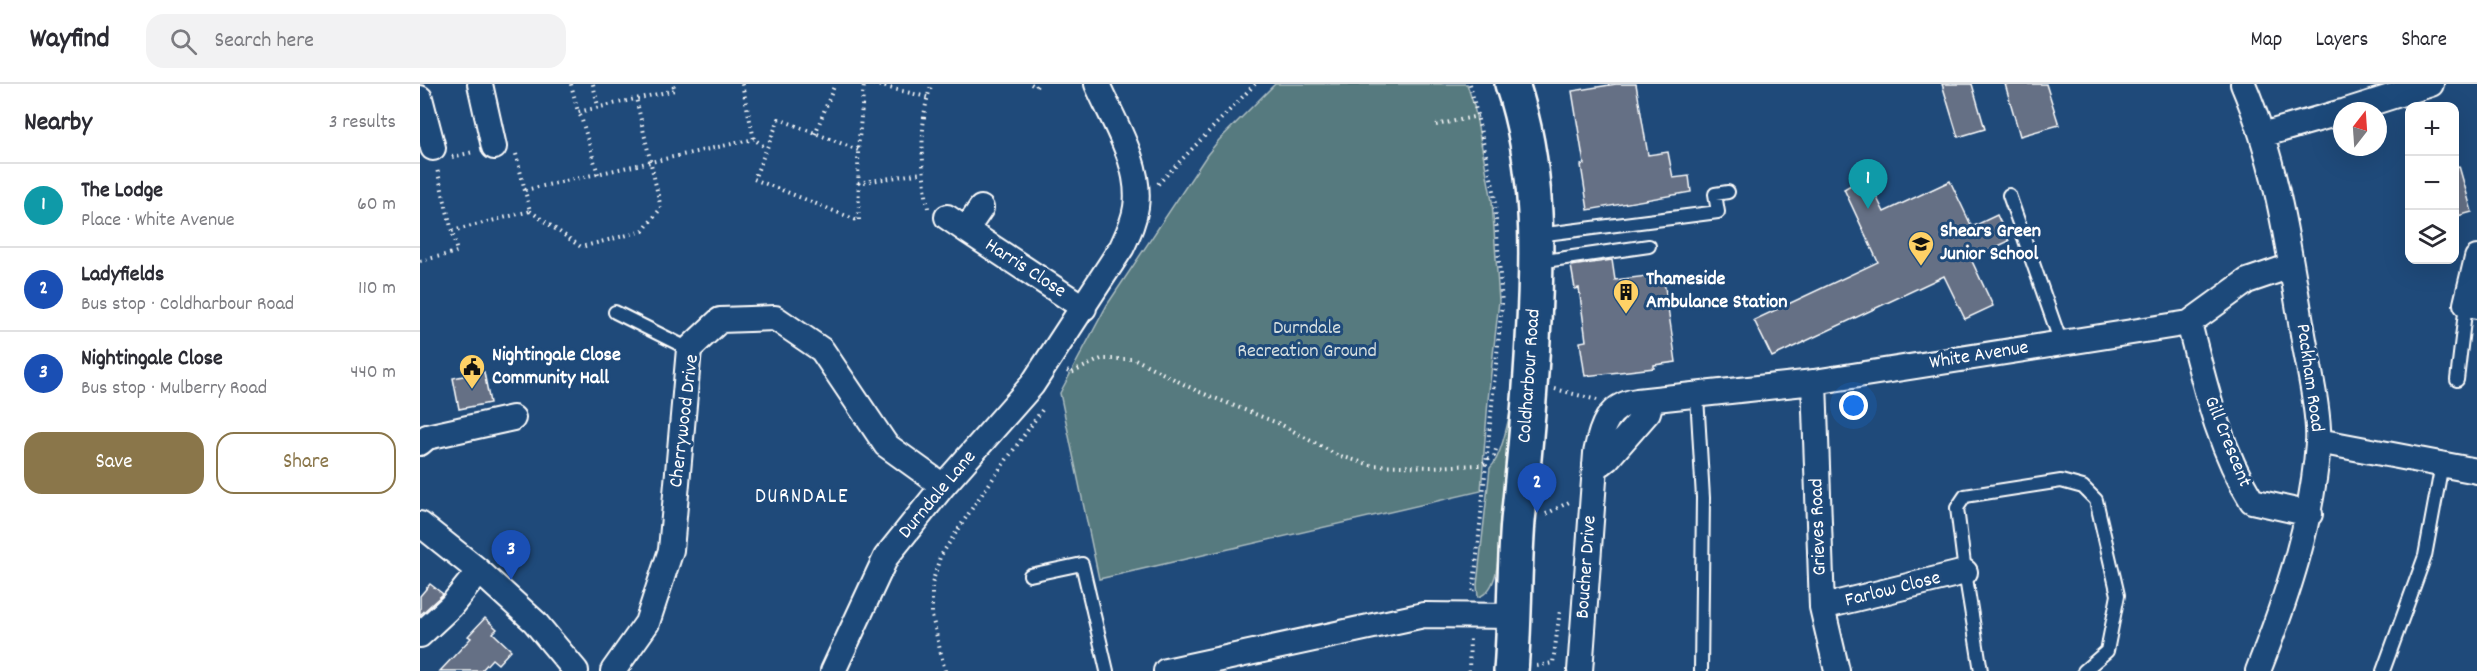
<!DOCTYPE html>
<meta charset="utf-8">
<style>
body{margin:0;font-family:Dekko,sans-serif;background:#f2f2f3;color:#2b2b33}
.controls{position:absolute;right:18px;top:18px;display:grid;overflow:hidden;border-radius:12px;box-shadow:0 6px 24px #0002}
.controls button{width:54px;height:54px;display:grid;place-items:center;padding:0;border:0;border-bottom:2px solid #e1e1e2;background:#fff;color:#2b2b33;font:30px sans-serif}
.compass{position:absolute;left:1913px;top:18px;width:54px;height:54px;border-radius:50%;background:#fff;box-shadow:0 6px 24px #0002;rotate:17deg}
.you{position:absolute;left:1434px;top:322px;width:21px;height:21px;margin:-15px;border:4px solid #fff;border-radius:50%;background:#1a73e8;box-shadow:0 0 0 9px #1a73e833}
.badge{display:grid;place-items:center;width:39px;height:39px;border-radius:50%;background:#8a764a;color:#fff;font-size:20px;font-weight:700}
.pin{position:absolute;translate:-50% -50px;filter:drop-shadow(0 2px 3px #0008)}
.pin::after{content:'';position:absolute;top:32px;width:21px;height:18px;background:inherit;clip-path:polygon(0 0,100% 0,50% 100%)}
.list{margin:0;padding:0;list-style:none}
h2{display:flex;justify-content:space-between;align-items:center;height:78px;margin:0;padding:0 24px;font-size:26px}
h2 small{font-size:20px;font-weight:400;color:#7c7c81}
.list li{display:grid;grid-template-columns:39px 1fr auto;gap:18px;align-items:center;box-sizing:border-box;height:84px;padding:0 24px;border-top:2px solid #e1e1e2}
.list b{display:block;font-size:22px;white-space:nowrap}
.list p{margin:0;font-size:20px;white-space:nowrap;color:#7c7c81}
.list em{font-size:20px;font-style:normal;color:#7c7c81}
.actions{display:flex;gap:12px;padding:18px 24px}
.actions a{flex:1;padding:14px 0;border:2px solid #8a764a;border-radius:18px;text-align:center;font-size:21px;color:#8a764a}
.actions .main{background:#8a764a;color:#fff}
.icon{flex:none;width:33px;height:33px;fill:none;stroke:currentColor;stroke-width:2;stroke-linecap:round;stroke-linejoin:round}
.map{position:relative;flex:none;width:2057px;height:587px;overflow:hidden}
header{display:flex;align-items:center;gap:36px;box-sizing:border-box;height:84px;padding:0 30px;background:#fff;border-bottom:2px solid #e1e1e2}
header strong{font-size:28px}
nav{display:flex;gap:33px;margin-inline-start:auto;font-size:21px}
.search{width:420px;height:54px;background:#f2f2f3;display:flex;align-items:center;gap:15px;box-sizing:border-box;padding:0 21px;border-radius:18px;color:#7c7c81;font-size:22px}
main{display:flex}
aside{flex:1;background:#fff}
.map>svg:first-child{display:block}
.green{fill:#577a7f;stroke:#abbcbf;stroke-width:1.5}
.building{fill:#657085;stroke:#fff;stroke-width:1.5}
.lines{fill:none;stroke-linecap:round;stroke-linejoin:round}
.lane-casing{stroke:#fff;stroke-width:16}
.street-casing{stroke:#fff;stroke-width:28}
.secondary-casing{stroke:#fff;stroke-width:38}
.path{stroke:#fff;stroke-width:4;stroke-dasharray:1.5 4.5;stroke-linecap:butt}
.lane{stroke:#1f4a7a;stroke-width:12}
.street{stroke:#1f4a7a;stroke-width:24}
.secondary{stroke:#1f4a7a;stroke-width:33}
.labels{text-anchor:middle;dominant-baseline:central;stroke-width:6;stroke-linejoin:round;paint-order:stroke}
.poi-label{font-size:20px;font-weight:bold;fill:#fff;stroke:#1f4a7a;text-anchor:start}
.street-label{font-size:20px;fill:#fff;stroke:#1f4a7a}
.park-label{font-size:20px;fill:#d5dedf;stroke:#1f4a7a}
.neighbourhood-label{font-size:21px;letter-spacing:1.5px;fill:#fff;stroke:#1f4a7a}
</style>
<header>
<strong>Wayfind</strong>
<div class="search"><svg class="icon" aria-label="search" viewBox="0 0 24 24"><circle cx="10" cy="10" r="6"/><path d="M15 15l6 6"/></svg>Search here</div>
<nav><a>Map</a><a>Layers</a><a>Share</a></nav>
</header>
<main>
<aside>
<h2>Nearby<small>3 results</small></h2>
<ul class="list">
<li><span class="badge" style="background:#0f9aa8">1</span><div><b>The Lodge</b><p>Place · White Avenue</p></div><em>60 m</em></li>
<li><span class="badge" style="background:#1a4fb4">2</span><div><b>Ladyfields</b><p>Bus stop · Coldharbour Road</p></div><em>110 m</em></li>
<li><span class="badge" style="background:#1a4fb4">3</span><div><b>Nightingale Close</b><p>Bus stop · Mulberry Road</p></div><em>440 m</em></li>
</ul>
<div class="actions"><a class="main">Save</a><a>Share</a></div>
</aside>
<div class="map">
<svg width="2057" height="587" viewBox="0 0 2057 587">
<rect width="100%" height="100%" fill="#1f4a7a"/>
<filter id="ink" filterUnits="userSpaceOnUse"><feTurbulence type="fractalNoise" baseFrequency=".0167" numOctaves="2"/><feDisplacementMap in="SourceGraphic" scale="12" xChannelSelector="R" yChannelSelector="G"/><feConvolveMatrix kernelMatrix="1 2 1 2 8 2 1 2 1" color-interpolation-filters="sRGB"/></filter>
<g filter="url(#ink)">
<path class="green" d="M855,0h192l7,22 18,95 7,100 -11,99 -7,91 -382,88 -39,-186 47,-88 100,-150 12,-15z
M1095,306l-9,126 -6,2c-2,22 3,72 -22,79l-1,-12 13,-117c13,-12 20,-58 25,-78z"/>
<path class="building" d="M1196,0h20l12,71 20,-3 5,26 16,-2 2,16 -103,18 -7,-45 3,-1 -12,-73z
M1522,0h30l13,45 -27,8z
M1585,0h41l13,41 -39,11z
M2039,82l13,46 -18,5v-50z
M1446,92l18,36 66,-31 22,46 25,-12 12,26 -38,18 22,47 -28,13 -21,-43 -172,81 -18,-37 124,-58 -34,-73z
M1192,176l3,20 48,-6 13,88 -22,3v3l-69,8 -5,-34 6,-1 -7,-53 -4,1 -4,-23z
M64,288l6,31 -31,6 -6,-31z
M10,500l13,10 -23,21v-19z
M65,534l12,11 -4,4 18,17 -13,14 -6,-5 -11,12h-41l31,-33 -3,-2z"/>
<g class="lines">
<g class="lane-casing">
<path id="lane" d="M1589,111l52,148
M1118,151l180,-23 -3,-18 13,-2
M1118,178l111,-16
M195,228l74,37
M2037,296l9,-76
M1277,312l6,102 -2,173
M610,491l52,-11 25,107
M1561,587l-16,-99 -8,-64 8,-12 96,-15 22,6 13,13 22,95 -11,56 -23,20
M1963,587l42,-115 17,-92"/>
</g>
<g class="street-casing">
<path id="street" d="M60,0l14,63
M1823,0c35,82 46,169 61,256 5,29 16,76 14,103 -6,81 -31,154 -60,228
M0,14l13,50
M1926,27l85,-27
M1842,51l80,-23
M561,124l-15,22 118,78
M527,133l19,13
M2057,174l-11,46 11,2
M1769,239c16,62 29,123 63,178l58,13
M1394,298l8,225 15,64
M1898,357l159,30
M0,359l7,-6 86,-19
M1175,380l7,-1 5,-4 41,-47 3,-11
M0,440l59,47 56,51 41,49
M1402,523l143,-35
M0,551l31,-29 28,-35
M193,587l34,-48 24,-73 18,-201 31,-29 55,-2 47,32 64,95 57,41
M413,587l53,-114 57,-71 89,-101 90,-138c6,-13 12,-25 14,-40 6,-42 -23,-86 -39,-123
M746,587l258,-56 90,1
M1160,587l16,-218c5,-26 12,-48 41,-52l177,-19 375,-59 58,-42 44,-15"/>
</g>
<g class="secondary-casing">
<path id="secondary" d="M1091,587c4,-50 3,-100 7,-150 6,-60 12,-120 15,-181 5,-86 7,-173 -21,-256"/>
</g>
<path class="path" d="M151,0l7,28
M173,0l5,22
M322,0l12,55 12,9
M453,0l54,13
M611,0l5,3 2,-3
M1050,0l24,107 8,113 -29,291
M1016,41l42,-9
M395,50l20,-50
M438,66l-79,-31 -25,60 105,42 -1,-71 6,-66
M96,70l14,57
M32,73l21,-5
M178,90l-17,-57 -3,-5 97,-22 -2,-6
M438,99l64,-10
M738,100l97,-100
M105,106l229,-51
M508,124c-6,-35 -10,-91 4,-124
M110,127l51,36 62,-16 18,-23 -25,-110
M32,147l78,-20
M0,177l37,-9 -20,-83
M647,287l4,2 30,-14h34l62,32 83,33 57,31 34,10 60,2 49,-2 14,-9 3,-10
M1135,305l42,11
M1126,430l25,-13
M1117,582l16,-3 7,-53
M525,587l-13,-55v-32l8,-27 37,-56 65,-91
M1049,587l1,-34"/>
<use href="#lane" class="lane"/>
<use href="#street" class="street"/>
<use href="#secondary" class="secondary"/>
</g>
</g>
<defs>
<g id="school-pin" transform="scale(1.35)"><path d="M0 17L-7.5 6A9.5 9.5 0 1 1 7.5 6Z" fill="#ffd166" stroke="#1f4a7a"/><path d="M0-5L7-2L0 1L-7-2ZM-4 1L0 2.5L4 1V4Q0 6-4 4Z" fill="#111"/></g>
<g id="building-pin" transform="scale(1.35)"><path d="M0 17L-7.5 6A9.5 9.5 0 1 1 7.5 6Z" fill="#ffd166" stroke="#1f4a7a"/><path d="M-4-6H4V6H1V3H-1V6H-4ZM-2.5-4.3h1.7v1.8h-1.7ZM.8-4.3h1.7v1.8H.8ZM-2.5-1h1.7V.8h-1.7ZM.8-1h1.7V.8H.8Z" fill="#111"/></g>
<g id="civic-pin" transform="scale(1.35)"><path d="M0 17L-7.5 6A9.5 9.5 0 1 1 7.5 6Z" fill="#ffd166" stroke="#1f4a7a"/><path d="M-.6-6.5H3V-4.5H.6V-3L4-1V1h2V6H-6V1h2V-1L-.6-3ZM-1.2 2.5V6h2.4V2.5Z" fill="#111"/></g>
</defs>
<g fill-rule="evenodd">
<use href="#school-pin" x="1501" y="160"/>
<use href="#building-pin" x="1206" y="208"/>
<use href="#civic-pin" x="52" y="283"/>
</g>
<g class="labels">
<g class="poi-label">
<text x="1520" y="148">Shears Green<tspan x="1520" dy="23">Junior School</tspan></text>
<text x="1226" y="196">Thameside<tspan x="1226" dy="23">Ambulance Station</tspan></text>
<text x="72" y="272">Nightingale Close<tspan x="72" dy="23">Community Hall</tspan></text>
</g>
<g class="street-label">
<text transform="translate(605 185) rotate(33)">Harris Close</text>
<text transform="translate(1559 272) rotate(-9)">White Avenue</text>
<text transform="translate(1110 292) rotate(-86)">Coldharbour Road</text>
<text transform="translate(1889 294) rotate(82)">Packham Road</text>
<text transform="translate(265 337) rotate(-83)">Cherrywood Drive</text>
<text transform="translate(1807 358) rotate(68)">Gill Crescent</text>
<text transform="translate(518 411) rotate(-50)">Durndale Lane</text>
<text transform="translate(1399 443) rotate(-92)">Grieves Road</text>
<text transform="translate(1167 483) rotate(-86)">Boucher Drive</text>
<text transform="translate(1473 506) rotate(-14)">Farlow Close</text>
</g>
<g class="park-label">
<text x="887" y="245">Durndale<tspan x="887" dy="23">Recreation Ground</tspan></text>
</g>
<g class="neighbourhood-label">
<text x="382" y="414">DURNDALE</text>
</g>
</g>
</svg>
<div class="controls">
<button>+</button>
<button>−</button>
<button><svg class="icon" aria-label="layers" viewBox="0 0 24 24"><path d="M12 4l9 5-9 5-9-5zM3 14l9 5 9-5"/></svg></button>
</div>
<svg class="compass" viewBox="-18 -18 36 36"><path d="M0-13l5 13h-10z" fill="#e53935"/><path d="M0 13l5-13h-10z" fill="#7c7c81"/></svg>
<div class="you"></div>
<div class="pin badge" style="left:1448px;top:125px;background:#0f9aa8">1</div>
<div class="pin badge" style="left:1117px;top:429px;background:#1a4fb4">2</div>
<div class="pin badge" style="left:91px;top:496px;background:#1a4fb4">3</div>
</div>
</main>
